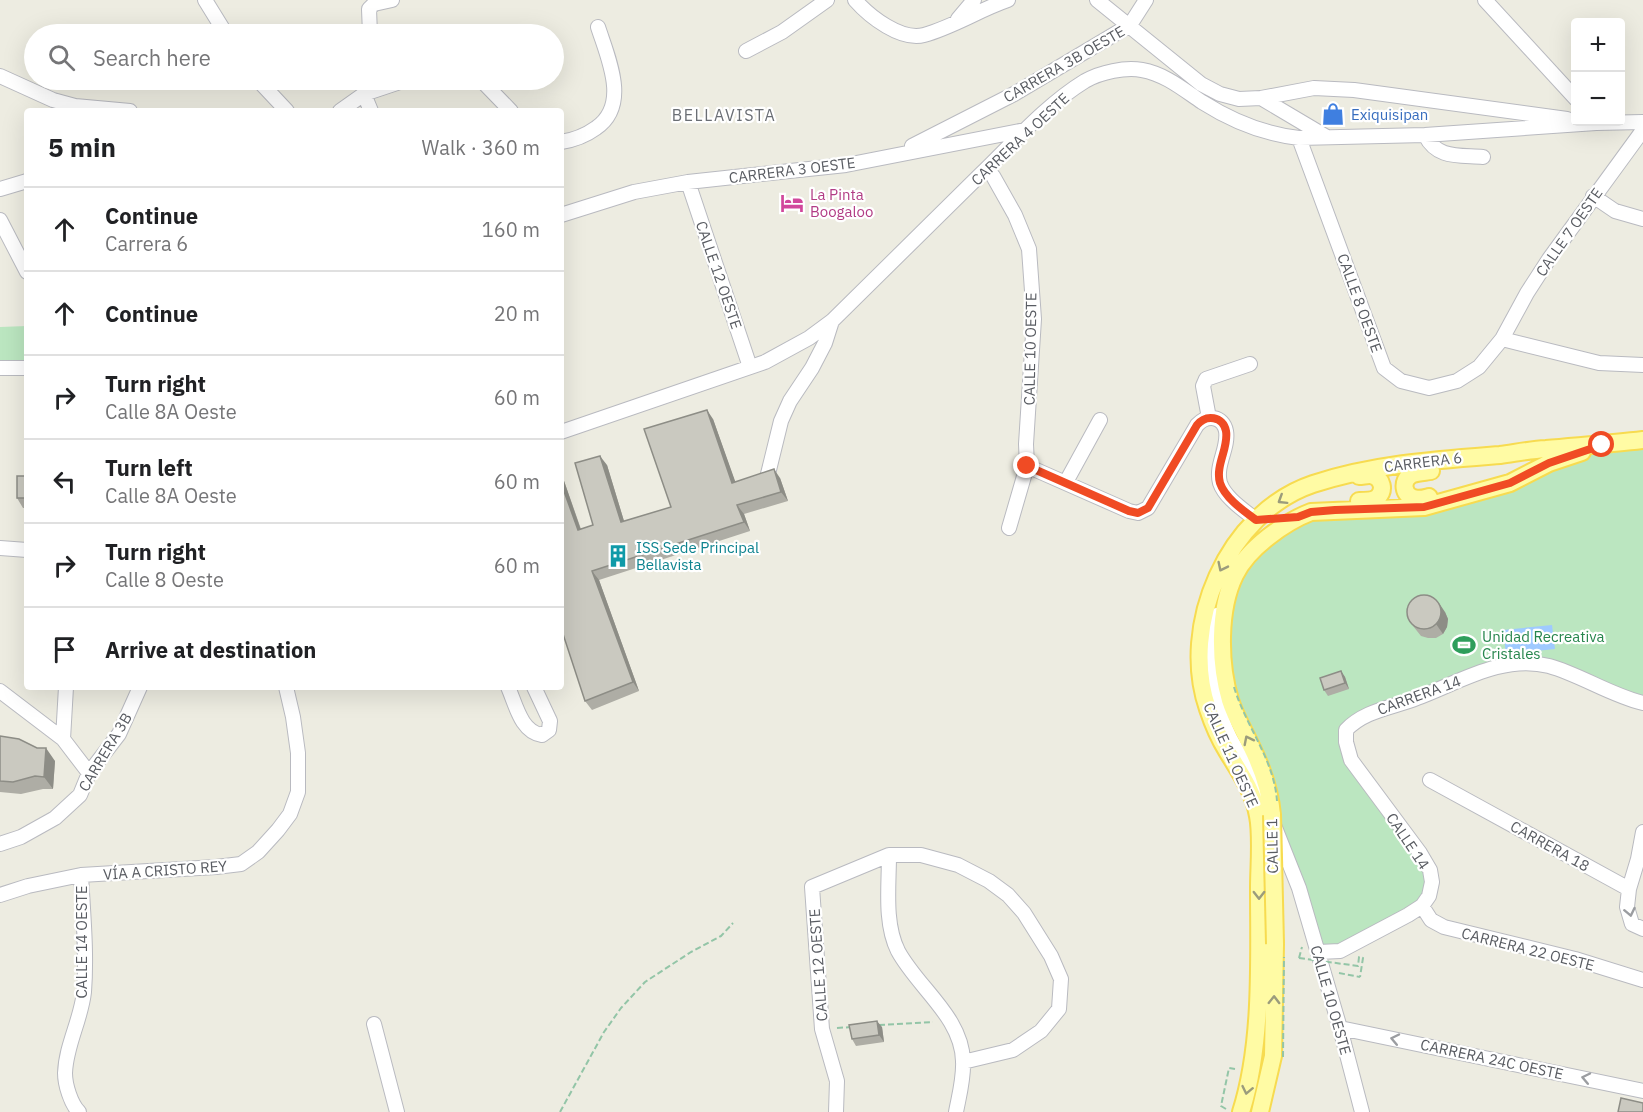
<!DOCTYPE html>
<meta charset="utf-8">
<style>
body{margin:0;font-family:"IBM Plex Sans",sans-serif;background:#f6f6f6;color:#202124}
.controls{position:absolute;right:18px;top:18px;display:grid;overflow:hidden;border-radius:6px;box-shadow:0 6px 24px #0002}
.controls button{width:54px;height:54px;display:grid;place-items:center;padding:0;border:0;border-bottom:2px solid #e0e0e0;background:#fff;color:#202124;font:30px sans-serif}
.stop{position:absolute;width:18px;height:18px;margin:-14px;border:4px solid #f04b24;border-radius:50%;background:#fff}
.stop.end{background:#f04b24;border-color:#fff;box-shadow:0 2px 6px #0008}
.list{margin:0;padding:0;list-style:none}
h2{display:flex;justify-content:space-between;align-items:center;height:78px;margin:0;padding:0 24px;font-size:26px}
h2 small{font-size:20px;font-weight:400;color:#757577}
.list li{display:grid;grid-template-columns:39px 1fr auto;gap:18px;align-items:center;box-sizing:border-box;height:84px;padding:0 24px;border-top:2px solid #e0e0e0}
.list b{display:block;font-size:22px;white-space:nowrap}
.list p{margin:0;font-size:20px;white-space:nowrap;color:#757577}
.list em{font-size:20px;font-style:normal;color:#757577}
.icon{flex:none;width:33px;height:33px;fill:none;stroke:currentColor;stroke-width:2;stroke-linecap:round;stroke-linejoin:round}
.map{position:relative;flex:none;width:1643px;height:1112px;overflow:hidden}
.search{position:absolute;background:#fff;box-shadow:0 6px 24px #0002;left:24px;top:24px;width:540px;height:66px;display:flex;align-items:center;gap:15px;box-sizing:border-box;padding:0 21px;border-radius:33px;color:#757577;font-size:22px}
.panel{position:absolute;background:#fff;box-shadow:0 6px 24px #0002;left:24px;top:108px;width:540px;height:582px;border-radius:6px}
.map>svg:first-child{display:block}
.green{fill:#bbe6c0}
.water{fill:#9fcaff}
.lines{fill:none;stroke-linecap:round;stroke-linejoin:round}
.minor-casing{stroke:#b9bac0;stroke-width:16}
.major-casing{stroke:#f7db50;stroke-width:20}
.path{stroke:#93c5a7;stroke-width:2;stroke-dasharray:6 3;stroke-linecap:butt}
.minor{stroke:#fff;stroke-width:14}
.major{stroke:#fffba4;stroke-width:16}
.major-bridge-casing{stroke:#f7db50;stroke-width:20;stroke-linecap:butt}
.path-bridge{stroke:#93c5a7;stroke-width:2;stroke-dasharray:6 3;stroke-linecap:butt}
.major-bridge{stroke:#fffba4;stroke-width:16}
.wall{fill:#aeada5}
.shaded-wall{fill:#8d8d86}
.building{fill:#cac9c0;stroke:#8d8d86;stroke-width:1.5}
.oneway{stroke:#9b9c7c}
.oneway2{stroke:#9b9da1}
.route{stroke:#f04b24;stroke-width:8}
.labels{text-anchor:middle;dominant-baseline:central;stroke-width:4.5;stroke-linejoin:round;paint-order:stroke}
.street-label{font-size:15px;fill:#595c62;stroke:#fff}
.shop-label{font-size:15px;fill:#366cbe;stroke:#fff;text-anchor:start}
.hotel-label{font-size:15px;fill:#b23c85;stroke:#fff;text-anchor:start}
.culture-label{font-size:15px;fill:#0d838f;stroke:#fff;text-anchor:start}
.leisure-label{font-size:15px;fill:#27864d;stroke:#fff;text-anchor:start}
.neighbourhood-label{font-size:16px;letter-spacing:1.5px;fill:#6a6e74;stroke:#fff}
</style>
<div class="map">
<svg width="1643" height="1112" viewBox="0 0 1643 1112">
<rect width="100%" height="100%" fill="#edece1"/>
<path class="green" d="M27,326v36l-27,1v-36z
M1643,440v263l-64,-25 -63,-14 -161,57 -9,21 74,111 9,43 -58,38 -52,18 -80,-231 -16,-87 20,-72 55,-45 126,-10 125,-44z"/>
<path class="water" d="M1552,625l3,24 -49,5 -3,-24z"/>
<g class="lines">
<g class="minor-casing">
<path id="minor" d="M205,0l21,34
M855,0c15,17 46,41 69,35 29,-8 55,-25 84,-35
M1097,0l104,84 19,10 19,5 22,-1 53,-10 40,2 213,29
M1485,0l91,99
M958,19l16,-19
M370,34l-1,-25 5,-5 18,-4
M746,51l36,-19 45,-32
M0,76l53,24 22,6 55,5
M258,80l29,31
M481,80l30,31
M364,94l7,17
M1261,98l64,38
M340,111l24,-17 42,-14
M1425,135c12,24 33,20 58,22
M1299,138l85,230 17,13 28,7 28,-7 22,-14 23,-28 25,-46 22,-34 94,-129
M561,142c13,-2 24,-6 35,-14 34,-23 12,-70 2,-101
M912,146l102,-52 116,-69 16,-25
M993,176l22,39 14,34 5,70 -8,125 1,22 -18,62
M688,182l62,185
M0,189l27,-8
M1593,196l22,15 28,8
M561,215l73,-23 54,-10 158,-17 179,-35
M0,220l27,52
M1502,339l97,24 44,2
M0,368h27
M1209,418l-6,-32 3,-7 44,-15
M561,432l204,-70 44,-24 23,-17c50,-49 99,-98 149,-147 33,-32 65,-69 104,-93 16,-9 40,-14 57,-11 23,4 42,20 60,32 30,19 61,32 97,36l126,-3 171,-12 47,-1
M1027,466l102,45 9,2 10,-5 49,-83c10,-11 26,-9 29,6 3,17 -11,34 -6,52 5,15 24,27 36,37
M768,474l13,-53 9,-20 22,-33 13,-25 7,-22
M1066,482l34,-62
M0,548l27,2
M1217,615c-8,42 -7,83 13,123 11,21 25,39 34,61
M508,687c8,18 13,45 34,48l7,-5 1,-9 -16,-34
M0,691l63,48 26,34
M63,739l3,-52
M1430,780l199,109
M1274,825l25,63 41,140 22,84
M1643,832l-5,27 -9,30 -2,18 5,17 11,5
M0,844l21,-7 34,-19 25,-23 9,-22 30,-39 21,-47
M889,855c0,31 -5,68 9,96 20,37 64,66 65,110 1,17 -4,35 -7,51
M0,895l28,-9 53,-11 135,-8 25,-3 17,-12 20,-22 12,-16 8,-22v-39l-5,-36 -7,-30
M1422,906l9,14 13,7 131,32 68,21
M1319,952l21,-1 68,-36 14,-9 7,-10 3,-14 -2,-12 -10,-17 -69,-93 -5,-18v-12c19,-20 46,-22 71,-32 41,-15 85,-44 132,-32 32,9 61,29 94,37
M374,1024l23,88
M1340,1028l303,63
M79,1112c-8,-8 -14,-27 -14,-39 1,-28 16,-53 19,-81 3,-39 -1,-79 -3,-117
M836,1112l1,-31 -15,-52 -10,-142 77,-32h32l37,10 31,16 19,14 16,18 27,43 10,23 -2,30 -18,22 -28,19 -50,12"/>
</g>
<g class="major-casing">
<path id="major" d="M1429,497c-4,1 -10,3 -15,1 -11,-2 -13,-18 -3,-23 5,-3 14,-3 20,-4
M1359,501c6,0 15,0 19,-4 7,-7 4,-18 -4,-21 -4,-2 -10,0 -15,0
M1272,815c-2,-24 -10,-47 -21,-69 -7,-15 -16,-30 -21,-46 -11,-37 -12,-90 5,-125 13,-27 50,-53 76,-63l113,-5 86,-24 39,-20 33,-11
M1241,1112c22,-69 18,-153 18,-224 0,-22 3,-52 -1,-72 -4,-24 -19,-45 -31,-65 -8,-13 -14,-27 -19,-42 -29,-83 19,-196 105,-225 61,-20 123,-24 187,-29 15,-2 30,-5 46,-6 32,-3 65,-5 97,-9
M1260,1112l13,-56 2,-112"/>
</g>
<path class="path" d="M1299,958l3,-11
M1339,973l21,4
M879,1025l54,-3
M837,1028l15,-1
M1226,1109l-5,-3 8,-38 6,1
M560,1112l44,-80 17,-24 24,-26 46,-30 30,-16 12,-13"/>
<use href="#minor" class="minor"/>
<use href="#major" class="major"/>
<g class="major-bridge-casing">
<path id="major-bridge" d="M1272,815l3,129"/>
</g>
<path class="path-bridge" d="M1234,687c12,40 40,72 43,114
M1299,958l59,8 1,-9 4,1 -3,19
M1283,1057l1,-100"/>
<use href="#major-bridge" class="major-bridge"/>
</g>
<path class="wall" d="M713,419l22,63 45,-4 8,23 -44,13 6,17 -151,49 40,111 -47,19 -7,-9 -22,-223 18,51 12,-4 14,-60 17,56 47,-14z
M27,476v32h-4l-6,-10z
M1445,612l3,7 -1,8 -4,7 -7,4h-8l-7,-2 -12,-15z
M1341,671l4,6 4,12 -21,7 -4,-6z
M0,736l55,25 -2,28h-10l-22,5 -21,-2z
M882,1027l2,15 -28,4 -4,-7z"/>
<path class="shaded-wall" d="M707,410l6,9 26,73 -7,-9z
M600,456l7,9 20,66 -6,-9z
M774,469l6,9 8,23 -7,-9z
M561,476l2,2 21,61 -6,-9 -17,-47z
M737,505l7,9 6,17 -6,-9z
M592,571l7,9 40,111 -6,-9z
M1439,603l6,9 3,7 -1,8 -4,7 -7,-10z
M1341,671l4,6 4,12 -4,-6z
M46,748l9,13 -2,28 -9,-12z
M877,1021l5,6 2,15 -5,-7z"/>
<path class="building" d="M707,410l25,73 42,-14 7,23 -44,13 7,17 -152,49 41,111 -48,19 -24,-73v-145l17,47 15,-5 -18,-62 25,-7 21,66 50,-15 -27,-78z
M17,476h10v22h-10z
M1407 612a17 17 0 1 1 34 0a17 17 0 1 1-34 0Z
M1341,671l4,12 -21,7 -4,-12z
M0,736l19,3 18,9h9l-2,29 -9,-1 -22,6 -13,-1z
M877,1021l2,14 -27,4 -3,-14z
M1621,1098l22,5v9h-25z"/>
<defs><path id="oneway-chevron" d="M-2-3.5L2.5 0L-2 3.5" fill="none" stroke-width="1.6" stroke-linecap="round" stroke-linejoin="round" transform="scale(1.5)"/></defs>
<g class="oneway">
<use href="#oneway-chevron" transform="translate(1282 500) rotate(148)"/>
<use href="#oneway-chevron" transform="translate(1222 567) rotate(116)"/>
<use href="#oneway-chevron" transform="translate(1248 740) rotate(-117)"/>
<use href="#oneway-chevron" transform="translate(1259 895) rotate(90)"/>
<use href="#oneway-chevron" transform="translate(1274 1000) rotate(-89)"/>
<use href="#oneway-chevron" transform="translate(1247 1090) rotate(102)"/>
</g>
<g class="oneway2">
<use href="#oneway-chevron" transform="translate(1630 912) rotate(78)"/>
<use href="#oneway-chevron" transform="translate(1395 1039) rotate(-168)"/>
<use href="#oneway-chevron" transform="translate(1586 1078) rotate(-168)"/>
</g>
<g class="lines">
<path class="route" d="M1027,466l102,45 9,2 10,-5 49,-83c9,-11 26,-9 29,6 3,17 -11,34 -6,52 5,15 24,28 36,37l42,-3 13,-5 24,-2 89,-3 86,-24 39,-20 53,-18"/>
</g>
<defs>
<g id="shop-bare" transform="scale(1.8)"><path d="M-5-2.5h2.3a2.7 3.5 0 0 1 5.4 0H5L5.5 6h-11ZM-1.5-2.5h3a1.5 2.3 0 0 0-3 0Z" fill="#3f7fe0" stroke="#fff" stroke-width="2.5" paint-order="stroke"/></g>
<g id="hotel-bare" transform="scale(1.8)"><path d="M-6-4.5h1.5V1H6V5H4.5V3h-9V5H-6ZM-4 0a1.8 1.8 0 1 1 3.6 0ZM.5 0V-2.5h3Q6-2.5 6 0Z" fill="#d1479c" stroke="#fff" stroke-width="2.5" paint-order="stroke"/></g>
<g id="building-bare" transform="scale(1.8)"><path d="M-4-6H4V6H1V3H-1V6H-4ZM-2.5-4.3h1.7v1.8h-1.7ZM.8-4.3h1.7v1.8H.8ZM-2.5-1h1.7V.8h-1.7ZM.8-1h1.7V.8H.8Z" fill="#0f9aa8" stroke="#fff" stroke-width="2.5" paint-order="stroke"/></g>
<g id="stadium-bare" transform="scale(1.8)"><path d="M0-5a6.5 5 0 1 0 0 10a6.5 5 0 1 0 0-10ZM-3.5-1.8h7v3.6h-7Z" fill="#2e9e5b" stroke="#fff" stroke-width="2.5" paint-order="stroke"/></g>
</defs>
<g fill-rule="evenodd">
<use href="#shop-bare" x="1333" y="114"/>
<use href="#hotel-bare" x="792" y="203"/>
<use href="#building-bare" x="618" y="556"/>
<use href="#stadium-bare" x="1464" y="645"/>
</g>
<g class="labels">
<g class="street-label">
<text transform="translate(1064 64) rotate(-30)">CARRERA 3B OESTE</text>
<text transform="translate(1020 139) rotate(-43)">CARRERA 4 OESTE</text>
<text transform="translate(792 170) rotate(-7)">CARRERA 3 OESTE</text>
<text transform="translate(1569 232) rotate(-55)">CALLE 7 OESTE</text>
<text transform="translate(719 275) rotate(71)">CALLE 12 OESTE</text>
<text transform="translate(1360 303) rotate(70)">CALLE 8 OESTE</text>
<text transform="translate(1030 349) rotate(-89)">CALLE 10 OESTE</text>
<text transform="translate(1423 462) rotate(-7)">CARRERA 6</text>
<text transform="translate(1419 695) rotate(-20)">CARRERA 14</text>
<text transform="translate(105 752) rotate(-59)">CARRERA 3B</text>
<text transform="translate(1231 755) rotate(66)">CALLE 11 OESTE</text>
<text transform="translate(1408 841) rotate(56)">CALLE 14</text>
<text transform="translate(1272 846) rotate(-91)">CALLE 1</text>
<text transform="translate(1550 846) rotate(29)">CARRERA 18</text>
<text transform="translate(165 870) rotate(-4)">VÍA A CRISTO REY</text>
<text transform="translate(81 942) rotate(-90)">CALLE 14 OESTE</text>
<text transform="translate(1528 949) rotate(14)">CARRERA 22 OESTE</text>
<text transform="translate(818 965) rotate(-94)">CALLE 12 OESTE</text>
<text transform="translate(1331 1000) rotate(74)">CALLE 10 OESTE</text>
<text transform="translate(1492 1059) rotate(12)">CARRERA 24C OESTE</text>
</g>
<g class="shop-label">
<text x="1351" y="114">Exiquisipan</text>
</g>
<g class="hotel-label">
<text x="810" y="194">La Pinta<tspan x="810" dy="17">Boogaloo</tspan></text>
</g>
<g class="culture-label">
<text x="636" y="547">ISS Sede Principal<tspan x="636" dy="17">Bellavista</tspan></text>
</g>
<g class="leisure-label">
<text x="1482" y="636">Unidad Recreativa<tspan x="1482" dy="17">Cristales</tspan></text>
</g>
<g class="neighbourhood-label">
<text x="724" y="115">BELLAVISTA</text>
</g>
</g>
</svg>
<div class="controls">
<button>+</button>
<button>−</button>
</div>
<div class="stop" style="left:1602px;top:445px"></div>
<div class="stop end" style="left:1027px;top:466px"></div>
<div class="search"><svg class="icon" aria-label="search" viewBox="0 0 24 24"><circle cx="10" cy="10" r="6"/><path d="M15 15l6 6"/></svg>Search here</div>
<section class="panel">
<h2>5 min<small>Walk · 360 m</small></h2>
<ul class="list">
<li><svg class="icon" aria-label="ahead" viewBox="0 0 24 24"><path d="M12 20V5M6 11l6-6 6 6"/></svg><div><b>Continue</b><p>Carrera 6</p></div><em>160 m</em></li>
<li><svg class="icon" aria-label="ahead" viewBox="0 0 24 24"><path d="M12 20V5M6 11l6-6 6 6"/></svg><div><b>Continue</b></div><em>20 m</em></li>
<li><svg class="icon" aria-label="right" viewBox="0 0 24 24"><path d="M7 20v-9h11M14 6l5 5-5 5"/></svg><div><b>Turn right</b><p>Calle 8A Oeste</p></div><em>60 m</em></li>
<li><svg class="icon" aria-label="left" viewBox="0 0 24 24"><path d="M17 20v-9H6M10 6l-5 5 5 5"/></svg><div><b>Turn left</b><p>Calle 8A Oeste</p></div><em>60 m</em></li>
<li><svg class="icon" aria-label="right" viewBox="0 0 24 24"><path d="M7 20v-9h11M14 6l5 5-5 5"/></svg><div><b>Turn right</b><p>Calle 8 Oeste</p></div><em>60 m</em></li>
<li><svg class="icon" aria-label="arrive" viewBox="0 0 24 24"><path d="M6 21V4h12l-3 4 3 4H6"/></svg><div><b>Arrive at destination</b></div></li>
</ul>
</section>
</div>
